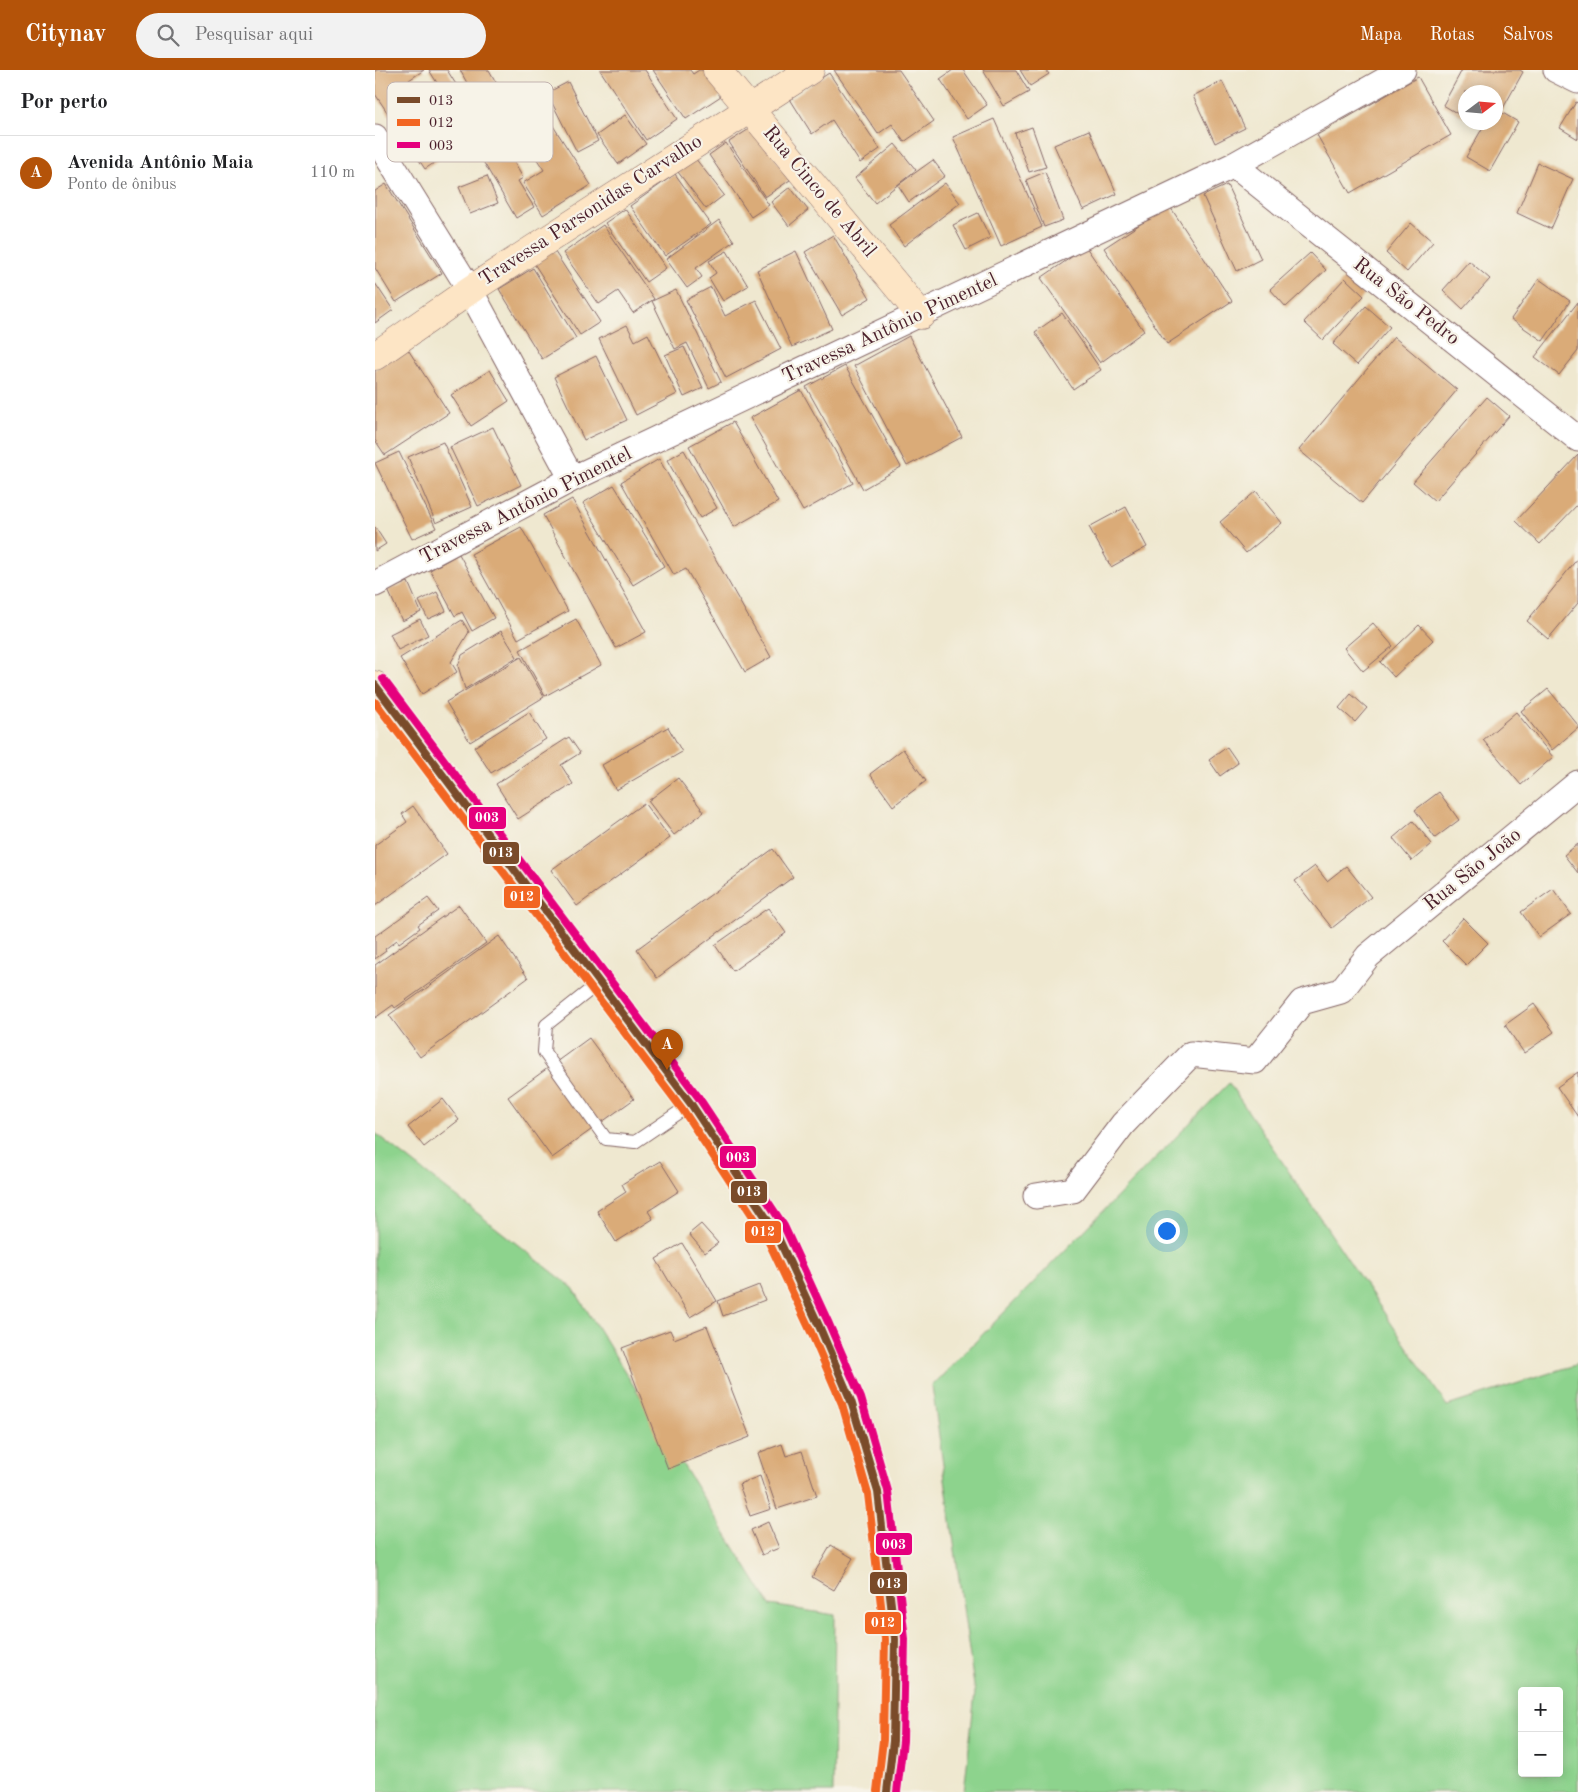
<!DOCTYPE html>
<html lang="pt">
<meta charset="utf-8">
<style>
body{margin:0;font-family:"Old Standard TT",serif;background:#f2f2f2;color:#202124}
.controls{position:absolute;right:15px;bottom:15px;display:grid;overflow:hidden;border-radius:5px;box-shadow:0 2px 12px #0003}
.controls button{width:45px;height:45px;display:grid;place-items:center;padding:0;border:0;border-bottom:1px solid #e0e0e0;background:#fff;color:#202124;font:25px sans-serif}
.compass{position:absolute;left:1083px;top:15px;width:45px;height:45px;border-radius:50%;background:#fff;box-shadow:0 2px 12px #0003;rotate:74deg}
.you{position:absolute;left:791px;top:1160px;width:18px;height:18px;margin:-12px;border:4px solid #fff;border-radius:50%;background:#1a73e8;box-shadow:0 0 0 8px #1a73e833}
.badge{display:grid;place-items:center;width:32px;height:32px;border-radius:50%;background:#b45309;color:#fff;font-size:16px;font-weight:700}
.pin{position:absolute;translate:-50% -41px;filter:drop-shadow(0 1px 2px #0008)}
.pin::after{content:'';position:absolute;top:26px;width:18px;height:15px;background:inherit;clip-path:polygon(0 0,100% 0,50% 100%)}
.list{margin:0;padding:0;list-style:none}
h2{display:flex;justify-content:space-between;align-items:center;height:65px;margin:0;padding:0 20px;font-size:21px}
h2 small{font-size:16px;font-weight:400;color:#757577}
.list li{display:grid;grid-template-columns:32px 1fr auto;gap:15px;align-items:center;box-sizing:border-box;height:75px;padding:0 20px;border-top:1px solid #e0e0e0}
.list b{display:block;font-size:19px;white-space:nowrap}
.list p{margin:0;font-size:16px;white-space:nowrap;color:#757577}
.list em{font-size:16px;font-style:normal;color:#757577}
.icon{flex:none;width:28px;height:28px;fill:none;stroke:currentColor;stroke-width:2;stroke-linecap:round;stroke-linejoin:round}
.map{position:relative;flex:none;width:1203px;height:1722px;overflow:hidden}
header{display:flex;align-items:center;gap:30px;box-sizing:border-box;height:70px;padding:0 25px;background:#b45309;color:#fff}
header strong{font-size:24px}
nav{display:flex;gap:28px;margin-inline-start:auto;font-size:18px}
.search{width:350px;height:45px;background:#f2f2f2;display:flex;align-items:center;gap:12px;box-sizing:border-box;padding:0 18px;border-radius:28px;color:#757577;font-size:19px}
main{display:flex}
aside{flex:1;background:#fff}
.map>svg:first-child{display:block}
.green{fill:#8dd38d;stroke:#6c795c;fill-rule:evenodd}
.building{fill:#daab78}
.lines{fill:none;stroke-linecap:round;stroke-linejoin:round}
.lane-casing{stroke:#846565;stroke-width:14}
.street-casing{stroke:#846565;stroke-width:27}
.secondary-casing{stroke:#846565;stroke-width:29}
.lane{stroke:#fff;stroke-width:12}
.street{stroke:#fff;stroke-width:25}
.secondary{stroke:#fde5c5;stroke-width:28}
.bus-1-casing{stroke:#f7f3e8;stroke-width:11}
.bus-2-casing{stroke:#f7f3e8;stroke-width:11}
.bus-3-casing{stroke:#f7f3e8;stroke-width:11}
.bus-1{stroke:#7a4b2a;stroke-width:8}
.bus-2{stroke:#f26522;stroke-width:8}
.bus-3{stroke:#e5007d;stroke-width:8}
.labels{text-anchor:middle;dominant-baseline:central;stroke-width:4.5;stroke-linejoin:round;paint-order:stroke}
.street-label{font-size:20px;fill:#4a1f2b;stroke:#f7f3e8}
.key{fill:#f7f3e8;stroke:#c3b3af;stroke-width:1}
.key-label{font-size:14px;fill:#4a1f2b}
.line-badge{stroke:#f7f3e8;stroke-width:2}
.badge-label{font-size:14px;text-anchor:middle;font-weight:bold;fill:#fff}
</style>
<header>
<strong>Citynav</strong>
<div class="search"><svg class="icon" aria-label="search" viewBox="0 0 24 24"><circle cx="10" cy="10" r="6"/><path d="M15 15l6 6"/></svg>Pesquisar aqui</div>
<nav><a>Mapa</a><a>Rotas</a><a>Salvos</a></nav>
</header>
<main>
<aside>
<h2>Por perto<small></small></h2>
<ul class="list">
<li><span class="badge">A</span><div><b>Avenida Antônio Maia</b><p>Ponto de ônibus</p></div><em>110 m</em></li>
</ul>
</aside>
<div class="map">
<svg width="1203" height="1722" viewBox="0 0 1203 1722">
<rect width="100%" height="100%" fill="#f7f3e8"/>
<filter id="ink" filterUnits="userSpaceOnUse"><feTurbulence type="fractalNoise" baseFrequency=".02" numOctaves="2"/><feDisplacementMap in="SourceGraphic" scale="10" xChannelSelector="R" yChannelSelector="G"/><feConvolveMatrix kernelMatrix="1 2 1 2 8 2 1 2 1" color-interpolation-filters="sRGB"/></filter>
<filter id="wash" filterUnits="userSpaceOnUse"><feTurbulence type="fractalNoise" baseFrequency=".0096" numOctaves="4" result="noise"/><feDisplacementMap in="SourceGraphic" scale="20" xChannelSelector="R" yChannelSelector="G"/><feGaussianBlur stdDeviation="1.12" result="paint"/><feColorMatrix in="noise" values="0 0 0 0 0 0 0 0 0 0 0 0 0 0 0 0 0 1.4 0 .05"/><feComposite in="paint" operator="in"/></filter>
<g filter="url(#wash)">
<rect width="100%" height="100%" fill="#efe8d0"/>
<path class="green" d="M854,1013l218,323 131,-42v428h-614l11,-99 -43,-307zM1147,1621h37v82h-37z
M0,1063l198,155 197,317 65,10 -2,177h-458z"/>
<g id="blocks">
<path class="building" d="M0,0h49l-15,10 46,69 -30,20 -50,-75z
M54,0h18l20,32 -13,8z
M85,0h29l8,14 -23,12z
M225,0h45l32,49 -31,21z
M278,0h37l3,4 6,-4h8l17,24 -38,25z
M459,0h65l35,51 -30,21 -12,-18 -14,10z
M578,0h10l24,35 -20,14 -27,-40z
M608,0h33l13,22 -25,14z
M645,0h26l3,4 -19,12z
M1087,0h58l3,2 -22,40 17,10 -28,49 -24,-14 17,-30 -8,-5h20v-30h-30v26l-22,-13z
M454,3l51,76 -20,14 -28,-43 -20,14 -22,-35z
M1043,7l33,58 -101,58 -33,-58z
M847,11l23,47 -30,15 -22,-47z
M193,12l30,59 -21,11 -30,-59z
M1201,32l2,1v36l-18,-11z
M250,45l21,29 -28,20 -21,-29z
M173,48l43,67 -48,30 -20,-32 21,-13 -23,-35z
M619,49l48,108 -41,19 -48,-109z
M117,54l31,54 -5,3 16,26 -18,11 -47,-81z
M379,56l36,54 -25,17 -36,-55z
M657,57l14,40 -17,5 -14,-39z
M714,60l28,64 -34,16 -29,-65z
M351,73l43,62 -18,12 -42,-62z
M520,74l21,26 -41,33 -20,-25z
M320,88l29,37 -18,14 -28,-37z
M558,90l12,16 -36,26 -11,-17z
M1163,93l35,16 -22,50 -34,-16z
M670,102l18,48 -19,7 -18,-47z
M300,104l36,50 -46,32 -35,-50z
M112,106l11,27 -28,11 -11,-27z
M570,113l15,20 -56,43 -15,-21z
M11,114l56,89 -46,29 -21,-34v-77z
M852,115l34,74 -24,12 -34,-75z
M415,117l18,23 -19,16 -18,-24z
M794,135l63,96 -65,43 -63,-96z
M250,139l41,59 -20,14 -41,-59z
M603,143l12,25 -24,12 -13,-25z
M344,150l15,21 -38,27 6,9 -15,11 -21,-29z
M1036,153l22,19 -26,30 -21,-19z
M228,155l51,74 -21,14 -15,-22 -19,13 -36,-51z
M458,165l37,63 -28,17 -37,-63z
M711,177l58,84 -44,32 -59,-85z
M178,179l47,73 -20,13 -47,-73z
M352,181l21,35 -25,15 -14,-23 7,-5 -7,-12z
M421,181l36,78 -40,18 -35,-77z
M935,183l16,17 -40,37 -16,-18z
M1094,191l21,18 -27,30 -20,-19z
M158,198l43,70 -34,21 -43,-70z
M970,208l19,18 -41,44 -19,-18z
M1164,209l31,22 -27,40 -32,-22z
M0,213l18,27 -18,13z
M336,217l14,29 31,-16 25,49 -55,29 -40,-78z
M301,220l45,92 -12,6 -22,-45 -12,6 -23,-48z
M1203,232v49l-19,24 -24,-18z
M991,236l24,21 -33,38 -24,-21z
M687,243l39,57 -28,19 -38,-57z
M252,255l8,16 13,-7 29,60 -41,21 -37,-76z
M534,266l53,101 -55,29 -53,-100z
M1019,267l63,53 -95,113 -63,-53z
M309,277l19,41 -19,9 -19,-42z
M32,278l42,65 -64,42 -10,-15v-71z
M221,286l31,64 -43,20 -30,-63z
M470,296l56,101 -38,22 -57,-102z
M115,300l19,31 -38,25 -20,-31z
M426,320l52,93 -50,28 -53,-93z
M1112,327l22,19 -74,85 -22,-19z
M358,352l45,80 -44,25 -45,-81z
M118,357l28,58 -43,21 -28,-59z
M68,372l29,65 -36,16 -28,-66z
M309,380l33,58 -17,10 -33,-58z
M24,382l37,76 -24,11 -37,-76z
M1203,385v49l-38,40 -24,-23z
M284,389l112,198 -26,15 -59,-103 -12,6 -53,-93z
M239,415l50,81 -31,19 -50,-82z
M881,421l26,32 -36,30 -26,-31z
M197,429l74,133 -30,16 -73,-133z
M751,437l21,40 -36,20 -22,-40z
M0,457l11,17 -11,7z
M146,457l47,84 -50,28 -47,-85z
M84,484l35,64 -22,13 -10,-19 -7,4 -25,-46z
M1203,488v45l-30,36 -21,-18z
M33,512l13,30 -19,9 -14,-31z
M62,522l9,19 -18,8 -9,-18z
M45,549l8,16 -30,15 -8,-16z
M201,549l25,46 -56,31 -25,-46z
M87,550l7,12 -18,30 6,10 -35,22 -22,-36z
M998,553l20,23 -30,25 -19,-23z
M1044,555l14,15 -39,37 -14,-15z
M126,561l16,26 -52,32 -7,-23 4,-11z
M146,587l23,40 -74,45 -24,-40z
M1173,619l30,36v3l-26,22 -31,-39z
M976,624l16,14 -12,14 -16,-14z
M154,642l17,27 -55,34 -17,-26z
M1141,642l37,45 -32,28 -38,-45z
M293,657l14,25 -66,38 -14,-25z
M194,667l11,16 -19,12 12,19 -55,35 -22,-35z
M852,677l11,16 -18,13 -11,-16z
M528,679l23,32 -33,25 -23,-32z
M303,708l26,34 -30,23 -26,-34z
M1064,722l20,28 -24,18 -20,-28z
M269,733l26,35 -93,68 -26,-36z
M38,736l34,48 -72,52v-61l32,-23 -5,-8z
M1038,751l19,23 -20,17 -19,-23z
M1203,774v29l-14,-18z
M398,779l20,28 -136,101 -20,-29z
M940,796l12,15 19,-15 25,31 -39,31 -37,-47z
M1178,819l18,25 -32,23 -18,-25z
M53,828l10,13 -20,14 2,3 -21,15 -2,-3 -12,9 1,2 -11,8v-23z
M84,835l27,38 -91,65 -2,-3 -18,13v-53z
M393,838l18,25 -53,38 -18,-26z
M1088,848l25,25 -22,22 -24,-24z
M124,866l29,42 -108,79 -31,-42z
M1159,934l20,28 -30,21 -19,-28z
M214,968l45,61 -82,59 -44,-61z
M1203,1002v45l-21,-30z
M68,1029l16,21 -35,27 -16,-20z
M285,1091l19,30 -31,20 5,8 -37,23 -19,-31 29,-19 -4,-8z
M326,1154l17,19 -13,10 -16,-19z
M307,1173l35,58 -27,16 -34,-58z
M384,1215l6,15 -42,16 -5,-15z
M332,1256l43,111 -82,32 -46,-121 48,-18 4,9z
M407,1374l4,12 16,-5 15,45 -40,13 -19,-56z
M385,1406l11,33 -21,7 -11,-32z
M393,1452l11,26 -17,7 -11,-25z
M456,1475l22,13 -19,32 -22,-13z"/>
</g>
</g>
<g filter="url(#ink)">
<use href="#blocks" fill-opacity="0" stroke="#846565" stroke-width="1"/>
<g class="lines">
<g class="lane-casing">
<path id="lane" d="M225,912l-54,43 -2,27 62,87 29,3 56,-38"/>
</g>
<g class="street-casing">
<path id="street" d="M1181,0l22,11
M0,67l95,153 102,189
M859,95l344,274
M0,514l197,-105 662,-314 169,-95
M661,1126l37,-6 50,-66 68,-70 64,7 47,-59 39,-11 27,-35 210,-173"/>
</g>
<g class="secondary-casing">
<path id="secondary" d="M342,0l204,245
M0,286l95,-66 340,-220
M0,615l316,419 84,127 45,97 31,73 27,91 17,147 -2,102 -6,51"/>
</g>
<use href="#lane" class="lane"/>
<use href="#street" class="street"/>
<use href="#secondary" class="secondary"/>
<g class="bus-1-casing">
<path id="bus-1" d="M0,615l316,419 84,127 45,97 31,73 27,91 17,147 -2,102 -6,51"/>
</g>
<g class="bus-2-casing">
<path id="bus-2" d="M0,632l308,408 83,126 45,96 31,72 26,90 17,145 -2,101 -6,51"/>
</g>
<g class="bus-3-casing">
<path id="bus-3" d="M8,609l316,419 85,128 45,98 32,74 27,93 17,148 -2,102 -6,51"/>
</g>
<use href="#bus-1" class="bus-1"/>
<use href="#bus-2" class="bus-2"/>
<use href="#bus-3" class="bus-3"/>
</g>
</g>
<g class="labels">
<g class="street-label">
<text transform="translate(444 122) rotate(50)">Rua Cinco de Abril</text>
<text transform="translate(216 141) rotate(-33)">Travessa Parsonidas Carvalho</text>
<text transform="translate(1031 232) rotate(38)">Rua São Pedro</text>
<text transform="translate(515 259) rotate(-25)">Travessa Antônio Pimentel</text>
<text transform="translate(151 436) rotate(-27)">Travessa Antônio Pimentel</text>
<text transform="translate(1098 800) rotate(-39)">Rua São João</text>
</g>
</g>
<rect x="12" y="12" width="166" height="80" rx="8" class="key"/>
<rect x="22" y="27" width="23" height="6" fill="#7a4b2a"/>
<rect x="22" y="49" width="23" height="7" fill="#f26522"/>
<rect x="22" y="72" width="23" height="6" fill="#e5007d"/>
<g class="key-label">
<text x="54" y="35">013</text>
<text x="54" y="57">012</text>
<text x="54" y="80">003</text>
</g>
<g class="line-badge">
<rect x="93" y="736" width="39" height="24" rx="5" fill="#e5007d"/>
<rect x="107" y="771" width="38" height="24" rx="5" fill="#7a4b2a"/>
<rect x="128" y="815" width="38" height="24" rx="5" fill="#f26522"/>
<rect x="344" y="1075" width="38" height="24" rx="5" fill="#e5007d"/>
<rect x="355" y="1110" width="38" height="24" rx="5" fill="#7a4b2a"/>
<rect x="369" y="1150" width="38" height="24" rx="5" fill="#f26522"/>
<rect x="500" y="1462" width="38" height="24" rx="5" fill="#e5007d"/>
<rect x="494" y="1501" width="39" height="24" rx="5" fill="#7a4b2a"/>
<rect x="489" y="1541" width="38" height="24" rx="5" fill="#f26522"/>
</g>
<g class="badge-label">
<text x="112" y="752">003</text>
<text x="126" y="787">013</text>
<text x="147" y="831">012</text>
<text x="363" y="1092">003</text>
<text x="374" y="1126">013</text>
<text x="388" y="1166">012</text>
<text x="519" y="1479">003</text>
<text x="514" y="1518">013</text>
<text x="508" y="1557">012</text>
</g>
</svg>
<div class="controls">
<button>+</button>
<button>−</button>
</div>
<svg class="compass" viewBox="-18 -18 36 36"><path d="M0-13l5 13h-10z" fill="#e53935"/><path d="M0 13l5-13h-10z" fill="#757577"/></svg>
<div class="you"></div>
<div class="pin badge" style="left:292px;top:1000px">A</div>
</div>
</main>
